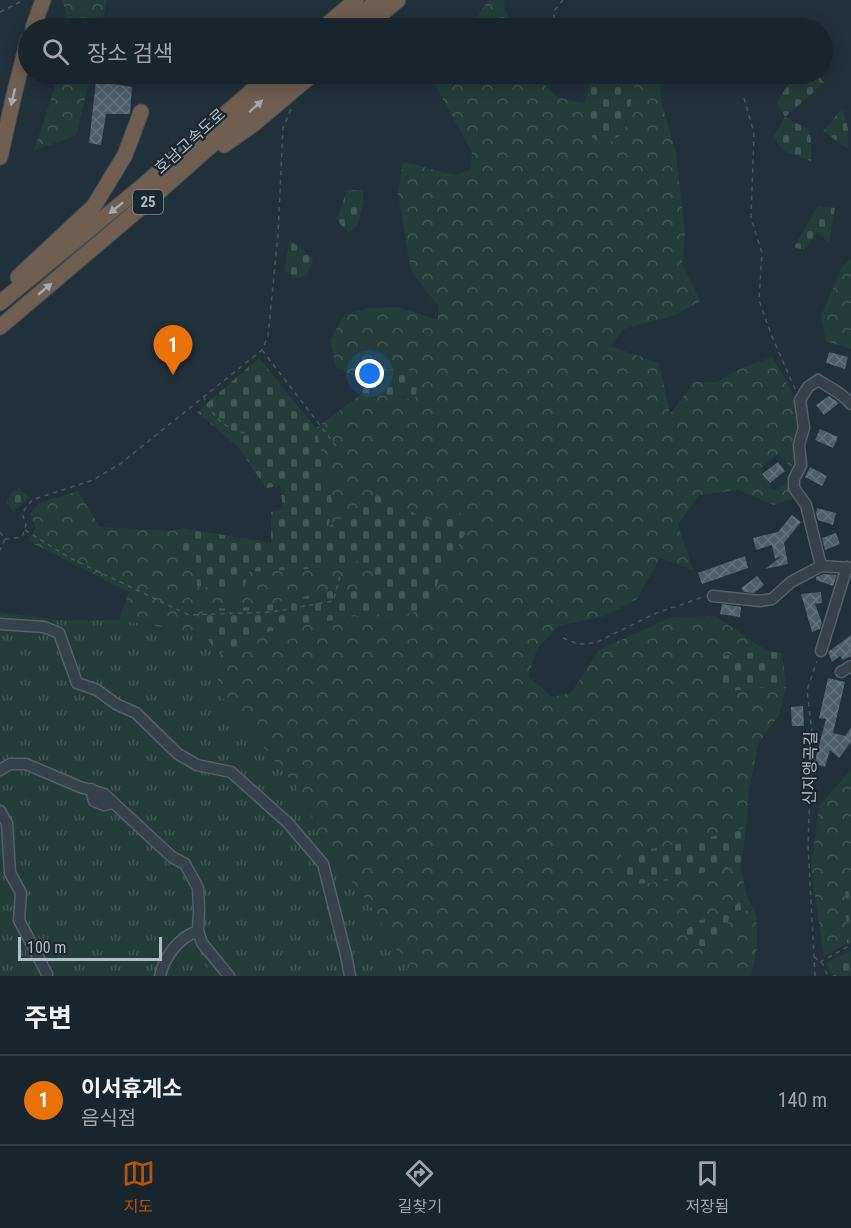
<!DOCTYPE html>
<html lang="ko">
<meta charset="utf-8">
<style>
body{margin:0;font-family:"Roboto Condensed","Noto Sans KR",sans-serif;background:#222d34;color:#f1f3f6}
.scale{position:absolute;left:18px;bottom:15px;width:144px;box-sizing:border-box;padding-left:6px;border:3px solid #afbdc6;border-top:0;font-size:16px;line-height:21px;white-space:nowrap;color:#afbdc6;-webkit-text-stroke:4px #1a272f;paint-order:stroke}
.you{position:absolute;left:370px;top:374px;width:21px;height:21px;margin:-15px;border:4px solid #fff;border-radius:50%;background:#1a73e8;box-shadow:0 0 0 9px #1a73e833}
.badge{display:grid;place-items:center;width:39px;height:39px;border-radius:50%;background:#b45309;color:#fff;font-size:20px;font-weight:700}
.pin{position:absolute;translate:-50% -50px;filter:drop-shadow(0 2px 3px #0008)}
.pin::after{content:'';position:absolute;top:32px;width:21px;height:18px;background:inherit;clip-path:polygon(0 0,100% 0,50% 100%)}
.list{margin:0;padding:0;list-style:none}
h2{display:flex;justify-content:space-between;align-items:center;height:78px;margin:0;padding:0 24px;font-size:26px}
h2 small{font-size:20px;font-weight:400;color:#9fa5a9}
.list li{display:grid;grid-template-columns:39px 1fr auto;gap:18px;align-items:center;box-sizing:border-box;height:90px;padding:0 24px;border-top:2px solid #374248}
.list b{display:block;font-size:22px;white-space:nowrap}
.list p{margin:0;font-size:20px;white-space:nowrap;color:#9fa5a9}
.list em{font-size:20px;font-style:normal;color:#9fa5a9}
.icon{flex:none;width:33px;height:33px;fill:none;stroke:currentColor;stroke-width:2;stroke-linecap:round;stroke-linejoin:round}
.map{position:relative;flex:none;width:851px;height:976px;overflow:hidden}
.search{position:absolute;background:#19252c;box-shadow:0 3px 15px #0003;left:18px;right:18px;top:18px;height:66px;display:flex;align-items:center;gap:15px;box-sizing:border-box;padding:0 21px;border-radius:33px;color:#9fa5a9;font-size:22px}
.sheet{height:168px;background:#19252c}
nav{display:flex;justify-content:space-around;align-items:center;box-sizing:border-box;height:84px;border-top:2px solid #374248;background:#19252c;font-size:16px;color:#9fa5a9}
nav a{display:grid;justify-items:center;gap:3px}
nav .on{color:#b45309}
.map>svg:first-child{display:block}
.grass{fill:url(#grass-tufts)}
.forest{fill:url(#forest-crowns)}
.cemetery{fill:url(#cemetery-stones)}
.building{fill:url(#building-cross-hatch)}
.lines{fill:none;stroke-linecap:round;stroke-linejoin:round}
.minor-casing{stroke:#526068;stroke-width:13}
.highway-casing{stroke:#3f4d55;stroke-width:17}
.path{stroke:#435957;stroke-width:1.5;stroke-dasharray:4.5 4.5;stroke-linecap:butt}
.minor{stroke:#35424a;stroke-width:10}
.highway{stroke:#705e51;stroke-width:15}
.oneway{fill:#a2aaaf}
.labels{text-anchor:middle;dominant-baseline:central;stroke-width:4.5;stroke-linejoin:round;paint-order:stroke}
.shield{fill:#1a272f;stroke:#829099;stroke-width:1.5}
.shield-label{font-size:15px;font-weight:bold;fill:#afbdc6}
.street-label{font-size:16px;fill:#afbdc6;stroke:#1a272f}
</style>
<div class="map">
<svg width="851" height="976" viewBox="0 0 851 976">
<defs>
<pattern id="grass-tufts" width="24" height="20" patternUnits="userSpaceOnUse" patternTransform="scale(1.5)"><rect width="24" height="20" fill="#243d3a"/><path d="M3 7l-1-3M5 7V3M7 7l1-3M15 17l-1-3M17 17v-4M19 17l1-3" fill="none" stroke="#415755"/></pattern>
<pattern id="forest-crowns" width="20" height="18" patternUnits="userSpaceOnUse" patternTransform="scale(1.5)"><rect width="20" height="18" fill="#243d3a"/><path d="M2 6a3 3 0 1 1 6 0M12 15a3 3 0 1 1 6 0" fill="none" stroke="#415755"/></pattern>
<pattern id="cemetery-stones" width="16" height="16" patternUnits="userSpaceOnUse" patternTransform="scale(1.5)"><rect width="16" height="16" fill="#243d3a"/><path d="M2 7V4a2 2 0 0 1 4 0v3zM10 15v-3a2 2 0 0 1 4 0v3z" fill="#415755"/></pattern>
<pattern id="building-cross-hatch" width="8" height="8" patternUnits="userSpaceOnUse" patternTransform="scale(1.5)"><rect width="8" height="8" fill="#4c5e68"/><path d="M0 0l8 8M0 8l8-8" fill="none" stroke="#63737c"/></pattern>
</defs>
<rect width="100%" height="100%" fill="#21313a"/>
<path class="grass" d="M0,612l60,8h59l85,14 14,20v38l79,95 31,64 46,59 37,66h-196l-9,-13 -23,13h-183z"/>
<path class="forest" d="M61,0h46l-6,28h-35l-1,-20z
M489,0h15l1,12 13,16h-53l6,-3z
M59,74h32l-15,61 -42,16z
M436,74h98l23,23 28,6v28l39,2 13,-59h23l1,27 15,52 9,82 -3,29 18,37 -25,14 -51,14 -14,17 49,17 11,51 24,-32h23l18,-11 37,-14c7,12 15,24 20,37 9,21 10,53 -1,73l-13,-13 -18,15 13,21 16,-8 5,16 -20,7 -36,-15 -39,5 -21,29 15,46 -33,-12 -23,41 -32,17 -47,10 -21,23 -9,28 25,20 18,-4 28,-43 73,-33 43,-1 52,35 -46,5 -1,36 50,-5 16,1 -7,27 -21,29 -9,46 -3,38 -55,14 -70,13v10l9,20 49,-6 42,-11h20l6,30 -27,17 -26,7 35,-5 25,-9c6,24 3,44 -3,68h-340l-37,-66 -46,-59 -31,-64 -79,-95v-38l49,-22 106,-19 22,4 36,-10 8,-30 31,-51 -11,-14 -29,9 -53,-26 -50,33 6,-23 -17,-77 47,-35 52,6 -36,-27 -20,6 -23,-11 -6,-27 15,-26 24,-6 29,-1 40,13v-14l-27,-35 -13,-78 5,-31 51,13 17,-5 1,-18 -38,-69z
M851,259v90l-25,-8 -5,-25 21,-49z
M78,491l22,36 71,4 11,-3 -7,21 21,6 49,36v-19l79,-4 35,-8 23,20 -14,11 -33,-1 -77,17 -54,2v25l-85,-14 10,-28 -101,-51 8,-14 -6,-13 10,-11z
M851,770v113h-6l2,60 -23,13 -13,-87 8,-63z
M206,963l9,13h-32z"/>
<path class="cemetery" d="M593,74h44l-13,59 -21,13 -18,-15v-28z
M779,74h38l7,9 -39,34 23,12 3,10v22l-29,-11 -9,-13 12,-20 -8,-15 13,-20z
M842,109c5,13 9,27 5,39l-24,-17z
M347,190h16v13l-6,24 -9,6 -11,-13z
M818,206l17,2 -6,34 -12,-9 -13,17 -10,-3z
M289,240l14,10 10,9 -6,17 -13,2 -9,-8z
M259,358l57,70 17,77 -5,22 49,-32 53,26 29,-9 11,14 -31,51 -7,30 -38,10 -22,-4 -105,19 -49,22 -14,-20 -1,-25 55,-2 77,-17 33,1 14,-11 -23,-20 -35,8 -78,4 -1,19 -48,-5 -1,-31 -21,-6 7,-21 89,15v-31l12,-3 -3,-23 -14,2 -27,-40 -42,-36z
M405,366l13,16 -3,17 -52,-6 -4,-15z
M19,488l10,9 -15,15 -8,-10 5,-9z
M767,651l15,2 4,35 -17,-1 -49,5 1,-36z
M746,828l-5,40h-20l-42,11 -49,6 -9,-20v-11l70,-12z
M845,882l6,1v60h-4z
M747,898l7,10 -25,9 -7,28c-18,1 -27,5 -37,-13l9,-10 26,-7z
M851,951v25h-18l-7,-13z"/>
<path class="building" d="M96,81l36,6 -2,27h-24l-5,31 -12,-2z
M829,352l19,5 -3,12 -19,-6z
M829,396l10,7 -15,12 -8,-10z
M820,429l18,8 -5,11 -18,-8z
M778,462l7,9 -15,12 -8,-9z
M810,467l17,9 -5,10 -17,-9z
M817,508l19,5 -3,12 -15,-5 -2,-7z
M792,515l9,7 -17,21 4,21 -23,5 17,-13 -7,3 -3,-14 -16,5 -3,-12 25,-6z
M836,533l4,11 -15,6 -3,-12z
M745,556l3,12 -46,16 -4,-11z
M823,574l14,1 -4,11 -17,-6v-3z
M757,576l7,9 -10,8 -10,-1 -3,-4z
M821,592l1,11 -7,1 7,19 -2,6 -8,3 -11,-38z
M722,604l19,3 -1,10 -20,-3z
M851,635v21l-8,4 -3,-4 -8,6 -4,-10z
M828,678l17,4 -12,51 12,3 6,-8v14l-12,16 -9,-8 -5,17 -11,-3 12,-45 -7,-1z
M803,706l1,20h-12l-1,-19z"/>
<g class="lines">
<g class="minor-casing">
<path id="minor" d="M821,566l-15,-61 -12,-17v-9l7,-14 -2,-20 5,-17 -4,-28 8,-13 10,-7c13,9 22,11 33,24
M713,596l47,5 12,-2 19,-17 30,-16 30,2
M0,624l44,3 15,6 18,50 20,7 19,14 20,9 42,41 19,11 34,7 57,51 35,41 23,91 4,21
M821,651l26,-84
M841,672l10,-6
M0,770l10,-6h16l54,23 24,7 68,63 13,7 13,24 1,22 -1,21 4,12 27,33
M91,789l3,12 10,4 9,-2
M0,811l7,12 3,50 11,20 -2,27 28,54v2
M160,976c4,-19 19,-39 38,-45"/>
</g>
<g class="highway-casing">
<path id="highway" d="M33,28l10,-28
M323,28l33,-28
M345,28l33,-28
M365,28l33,-28
M224,145l31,-22 58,-49
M0,157l14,-62 14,-55
M18,277l76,-71 31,-51 16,-43
M0,303l146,-120 125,-109
M0,327l152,-129 140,-124"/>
</g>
<path class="path" d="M0,12l24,-12
M554,28v-17l9,-11
M744,98l10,35 -3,85 11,35 -3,47 12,34 24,55
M262,350l74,96
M203,396c13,24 18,30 44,38
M25,530l45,28 119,57 82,-3 62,-11 6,-20 1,-9
M0,532l5,7 -5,11
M5,539l17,-2 4,-12 -4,-12 10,-13 61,-20 27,-16 142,-114 6,-14 10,-102 5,-106 8,-19
M563,638l15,6 17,-1 59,-29 49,-17
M814,957l8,6 6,13
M820,962l31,-17
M815,976l-7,-131 4,-113 -5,-42 10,-29"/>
<use href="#minor" class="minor"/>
<use href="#highway" class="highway"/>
</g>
<defs><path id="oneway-solid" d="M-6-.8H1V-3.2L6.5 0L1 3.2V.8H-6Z" transform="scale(1.5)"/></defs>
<g class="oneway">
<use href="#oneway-solid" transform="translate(13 97) rotate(103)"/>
<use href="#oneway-solid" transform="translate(256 106) rotate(-42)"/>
<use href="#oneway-solid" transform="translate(116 208) rotate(141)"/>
<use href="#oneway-solid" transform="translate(45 289) rotate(-40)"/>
</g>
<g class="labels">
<rect class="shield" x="133" y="190" width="30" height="24" rx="4.5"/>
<g class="shield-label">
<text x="148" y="202">25</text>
</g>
<g class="street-label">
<text transform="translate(190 141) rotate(-42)">호남고속도로</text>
<text transform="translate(810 768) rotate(-89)">신지앵곡길</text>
</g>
</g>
</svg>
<div class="scale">100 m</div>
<div class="you"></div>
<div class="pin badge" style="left:173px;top:375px;background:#e8710a">1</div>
<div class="search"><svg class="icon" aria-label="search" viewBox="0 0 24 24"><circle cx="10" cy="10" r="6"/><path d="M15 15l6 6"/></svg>장소 검색</div>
</div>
<section class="sheet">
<h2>주변<small></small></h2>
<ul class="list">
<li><span class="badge" style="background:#e8710a">1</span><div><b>이서휴게소</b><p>음식점</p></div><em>140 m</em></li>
</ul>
</section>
<nav>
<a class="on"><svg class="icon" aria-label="map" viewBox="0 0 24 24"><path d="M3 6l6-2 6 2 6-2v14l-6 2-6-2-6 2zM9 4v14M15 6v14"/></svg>지도</a>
<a><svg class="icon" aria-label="directions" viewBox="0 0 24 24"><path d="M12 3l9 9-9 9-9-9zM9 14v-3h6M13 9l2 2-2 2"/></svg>길찾기</a>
<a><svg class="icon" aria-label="saved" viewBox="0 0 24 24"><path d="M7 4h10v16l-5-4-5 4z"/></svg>저장됨</a>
</nav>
